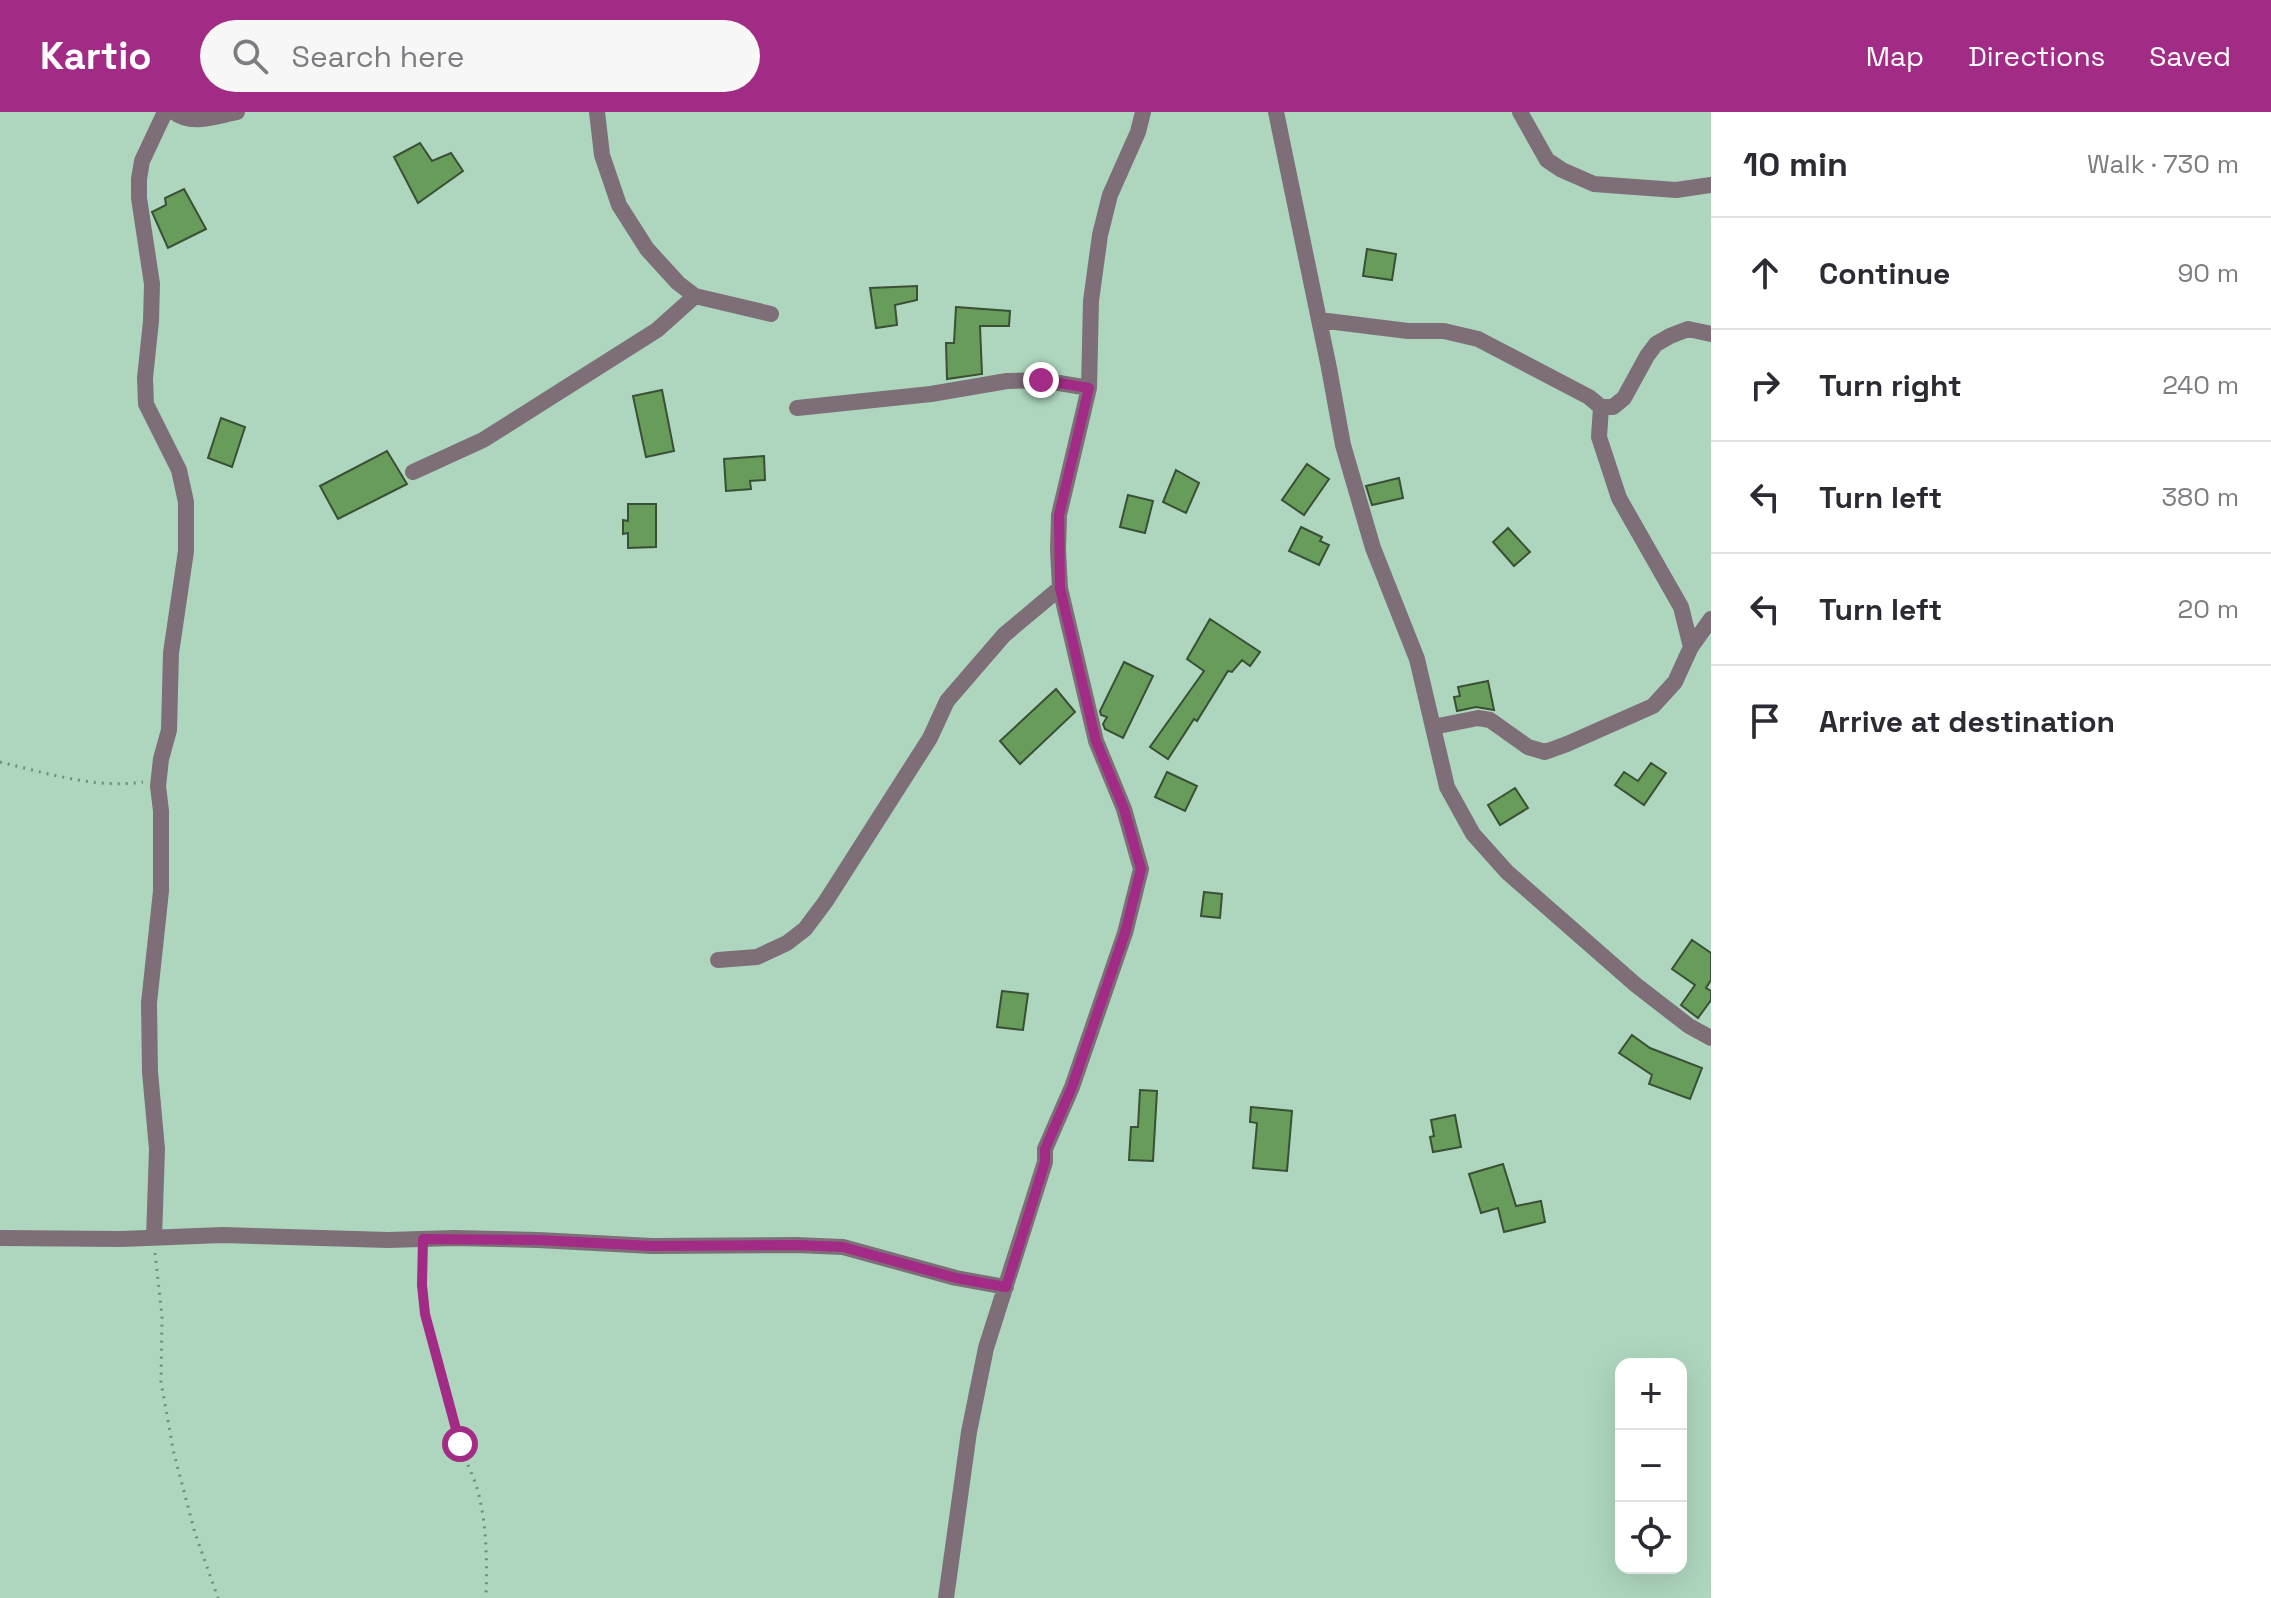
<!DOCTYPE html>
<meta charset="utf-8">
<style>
body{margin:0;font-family:"Space Grotesk",sans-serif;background:#f7f7f7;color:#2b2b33}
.controls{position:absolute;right:24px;bottom:24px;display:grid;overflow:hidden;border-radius:16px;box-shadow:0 8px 32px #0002}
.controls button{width:72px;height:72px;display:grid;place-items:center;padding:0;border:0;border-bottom:2px solid #e1e1e2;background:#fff;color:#2b2b33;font:40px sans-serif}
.stop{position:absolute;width:24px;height:24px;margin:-18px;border:6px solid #a22c85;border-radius:50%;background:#fff}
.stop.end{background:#a22c85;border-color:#fff;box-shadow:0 2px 8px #0008}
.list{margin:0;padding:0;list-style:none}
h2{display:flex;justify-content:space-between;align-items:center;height:104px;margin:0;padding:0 32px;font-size:34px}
h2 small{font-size:26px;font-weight:400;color:#7c7c81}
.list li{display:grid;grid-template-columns:52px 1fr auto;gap:24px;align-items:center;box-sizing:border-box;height:112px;padding:0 32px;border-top:2px solid #e1e1e2}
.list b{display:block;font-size:30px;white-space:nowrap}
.list em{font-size:26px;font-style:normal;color:#7c7c81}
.icon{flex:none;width:44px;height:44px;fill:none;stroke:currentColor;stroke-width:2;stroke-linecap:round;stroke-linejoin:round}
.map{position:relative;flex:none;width:1711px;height:1486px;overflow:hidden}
header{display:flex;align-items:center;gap:48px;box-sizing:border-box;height:112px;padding:0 40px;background:#a22c85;color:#fff}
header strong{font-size:38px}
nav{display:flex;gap:44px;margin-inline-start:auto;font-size:28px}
.search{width:560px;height:72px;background:#f7f7f7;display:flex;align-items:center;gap:20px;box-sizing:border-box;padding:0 28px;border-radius:44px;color:#7c7c81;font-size:30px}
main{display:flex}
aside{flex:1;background:#fff}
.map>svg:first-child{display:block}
.building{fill:#689c5b;stroke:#395034;stroke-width:2}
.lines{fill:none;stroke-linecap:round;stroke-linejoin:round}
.path{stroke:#6f8d7b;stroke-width:3;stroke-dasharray:2 6;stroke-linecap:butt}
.minor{stroke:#7d6e78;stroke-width:16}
.route{stroke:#a22c85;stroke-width:10}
</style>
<header>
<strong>Kartio</strong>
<div class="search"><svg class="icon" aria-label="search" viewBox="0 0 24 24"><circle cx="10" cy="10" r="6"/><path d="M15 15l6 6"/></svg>Search here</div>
<nav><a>Map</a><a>Directions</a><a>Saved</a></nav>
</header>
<main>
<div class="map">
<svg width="1711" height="1486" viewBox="0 0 1711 1486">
<rect width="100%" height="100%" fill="#aed6be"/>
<path class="building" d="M420,31l12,18 19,-8 12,18 -45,32 -24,-46z
M184,77l22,40 -38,19 -16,-36 14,-7 -1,-7z
M1367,137l29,5 -4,26 -29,-4z
M917,174v14l-22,5 2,20 -21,3 -6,-40z
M956,195l54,4 -1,15h-29l2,48 -35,5 -1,-36h8z
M662,278l12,61 -28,6 -13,-61z
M221,306l24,9 -13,40 -24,-9z
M387,339l20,33 -69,35 -18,-33z
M764,344l1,24 -15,1 1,8 -25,2 -2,-32z
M1307,352l22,15 -25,36 -22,-15z
M1176,358l23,13 -13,30 -23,-11z
M1399,366l4,20 -31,7 -6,-19z
M1128,383l25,6 -8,32 -25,-6z
M628,392h28v43l-28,1v-15l-5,1v-14l5,1z
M1301,415l21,10 -2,4 9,4 -10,20 -30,-14z
M1508,416l22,24 -16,14 -21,-24z
M1210,507l50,33 -10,14 -8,-6 -10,12 -4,-1 -31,50 -3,-2 -26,40 -18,-12 54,-76 -17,-12z
M1124,550l29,14 -30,62 -18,-9 -2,-5 4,-7 -6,-2 -1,-4z
M1488,569l6,29 -18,-3 -19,4 -3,-14 6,-1 -2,-9z
M1056,577l19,23 -55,52 -20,-23z
M1651,651l15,10 -22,32 -29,-20 9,-13 14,9z
M1167,660l30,14 -12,25 -30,-14z
M1515,676l13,20 -28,17 -12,-20z
M1204,780l18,2 -2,24 -19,-2z
M1692,828l19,13v27l-5,8 5,3v9l-13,18 -17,-13 14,-20 -23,-16z
M1002,879l26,3 -5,36 -26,-3z
M1632,923l18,13 52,20 -12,31 -41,-15 3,-9 -33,-22z
M1140,978l17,1 -4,70 -24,-1 2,-33h7z
M1251,995l41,4 -5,60 -34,-3 4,-45 -7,-1z
M1455,1003l6,32 -28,5 -3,-15 4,-1 -3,-16z
M1503,1052l13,42 25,-5 4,21 -41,10 -6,-24 -17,5 -12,-39z"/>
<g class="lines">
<path class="path" d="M0,650c46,11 96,27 143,20
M155,1141l7,63 -1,66 13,72 21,79 23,65
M422,1143c-1,64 18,126 37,187 6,19 17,37 21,58 7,32 7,65 6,98"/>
<path class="minor" d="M174,0c17,14 43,4 63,0
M597,0l5,43 17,50 28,44 31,34 17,13 76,18
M1276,0l53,256 14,77 30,103 44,111 30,128 26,47 34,38 129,113 53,41 22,12
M1520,0l27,48 15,10 32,14 82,6 35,-5
M1319,208l89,11h36l34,8 111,58 12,10 -2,30 20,61 62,109 10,40
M1601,295h12l11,-9 23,-42 9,-12 14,-8 18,-7 23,5
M797,296l134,-14 76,-13 34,-1 48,8
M413,360l70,-32 174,-110 38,-34
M1433,615l45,-9 12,2 38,27 17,5 22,-8 86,-38 22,-24 16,-35 20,-28
M718,848l39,-3 30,-14 18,-14 21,-28 104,-163 17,-37 57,-66 56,-47
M0,1126l121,1 102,-4 165,5 66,-2 84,2 114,6 144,-1 47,2 113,31 50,9
M154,1126l3,-89 -7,-77 -1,-69 12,-112v-80l-3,-25 3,-27 8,-29 2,-77 15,-102v-49l-7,-32 -33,-66 -1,-26 6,-57 1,-37 -13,-86v-19l3,-18 23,-49
M946,1486l23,-166 17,-84 59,-186v-13l27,-62 53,-154 16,-64 -17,-60 -28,-68 -36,-153 -2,-38 1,-35 30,-127 2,-87 9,-66 10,-40 28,-63 5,-20"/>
</g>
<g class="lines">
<path class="route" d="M460,1332l-35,-130 -3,-29 1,-46 115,1 114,6 144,-1 47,2 113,31 50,9 39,-125v-13l27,-62 53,-154 16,-64 -17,-60 -28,-68 -36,-153 -1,-73 30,-127 -48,-8"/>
</g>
</svg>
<div class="controls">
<button>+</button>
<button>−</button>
<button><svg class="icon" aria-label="locate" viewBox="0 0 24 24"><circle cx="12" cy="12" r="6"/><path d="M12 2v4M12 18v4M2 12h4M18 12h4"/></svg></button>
</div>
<div class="stop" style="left:460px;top:1332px"></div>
<div class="stop end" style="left:1041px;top:268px"></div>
</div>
<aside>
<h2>10 min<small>Walk · 730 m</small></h2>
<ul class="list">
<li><svg class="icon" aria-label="ahead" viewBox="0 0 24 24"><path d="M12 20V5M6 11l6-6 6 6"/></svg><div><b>Continue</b></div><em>90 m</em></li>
<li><svg class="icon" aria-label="right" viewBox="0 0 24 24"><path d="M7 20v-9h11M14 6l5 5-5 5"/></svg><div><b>Turn right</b></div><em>240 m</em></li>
<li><svg class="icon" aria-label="left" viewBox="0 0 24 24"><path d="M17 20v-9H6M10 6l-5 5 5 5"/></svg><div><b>Turn left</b></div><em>380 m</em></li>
<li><svg class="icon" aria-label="left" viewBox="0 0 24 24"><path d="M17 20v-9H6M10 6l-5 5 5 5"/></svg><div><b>Turn left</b></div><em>20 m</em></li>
<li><svg class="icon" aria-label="arrive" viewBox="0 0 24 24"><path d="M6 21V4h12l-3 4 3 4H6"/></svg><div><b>Arrive at destination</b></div></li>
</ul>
</aside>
</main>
